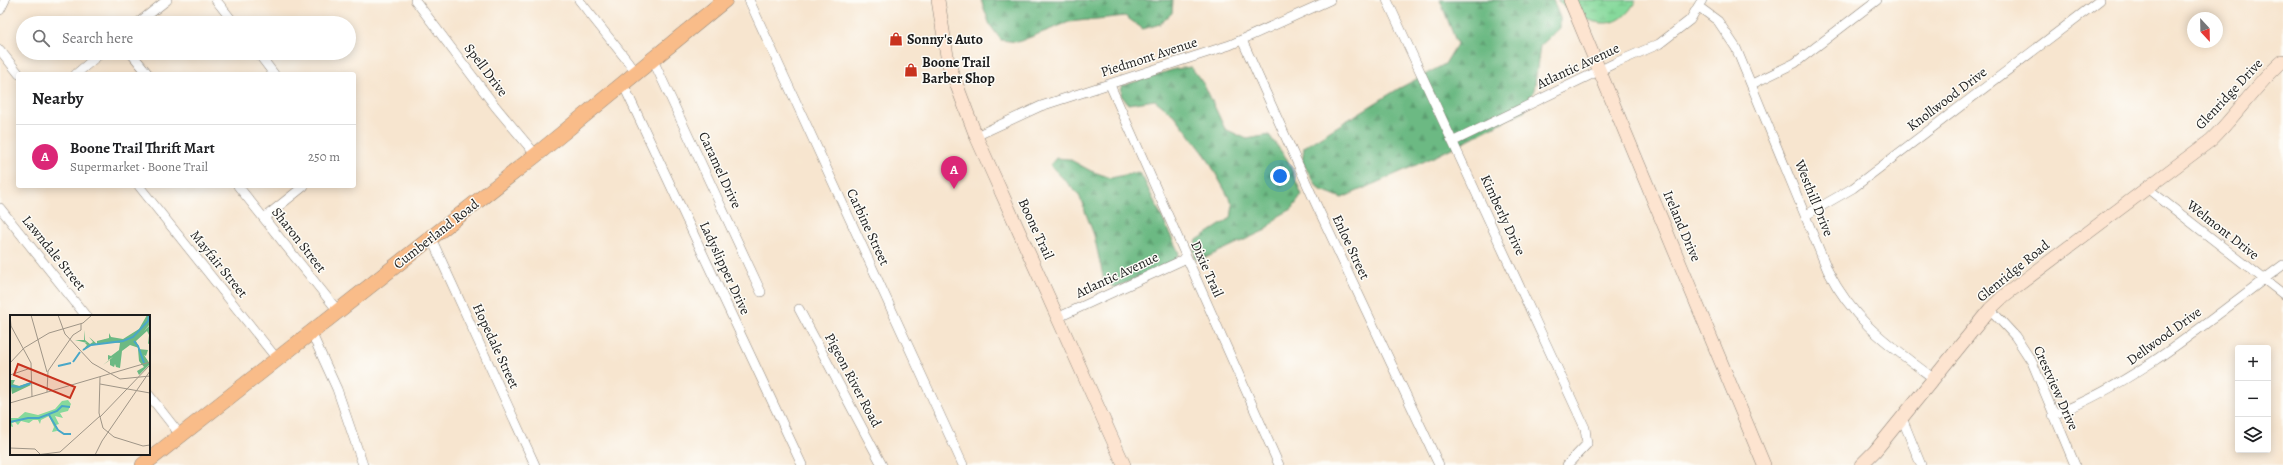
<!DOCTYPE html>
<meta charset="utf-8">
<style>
body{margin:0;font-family:Alegreya,serif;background:#f6f6f6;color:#202124}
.controls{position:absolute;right:12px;bottom:12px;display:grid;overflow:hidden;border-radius:4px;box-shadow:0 2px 10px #0003}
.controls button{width:36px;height:36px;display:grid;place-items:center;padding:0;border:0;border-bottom:1px solid #e0e0e0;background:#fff;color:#202124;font:20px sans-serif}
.compass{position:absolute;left:2187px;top:12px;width:36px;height:36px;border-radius:50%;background:#fff;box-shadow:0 2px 10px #0003;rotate:158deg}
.you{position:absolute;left:1280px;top:176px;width:14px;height:14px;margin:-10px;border:3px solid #fff;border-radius:50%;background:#1a73e8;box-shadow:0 0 0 6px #1a73e833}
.badge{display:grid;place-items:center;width:26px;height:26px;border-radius:50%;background:#db2777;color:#fff;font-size:13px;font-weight:700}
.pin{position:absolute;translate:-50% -33px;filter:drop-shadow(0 1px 2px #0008)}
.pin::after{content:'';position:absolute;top:21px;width:14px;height:12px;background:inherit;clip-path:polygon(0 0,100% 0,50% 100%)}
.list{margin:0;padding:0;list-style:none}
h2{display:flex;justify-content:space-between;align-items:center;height:52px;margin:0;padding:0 16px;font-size:17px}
h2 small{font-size:13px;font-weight:400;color:#757577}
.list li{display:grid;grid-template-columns:26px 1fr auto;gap:12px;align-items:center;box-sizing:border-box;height:64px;padding:0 16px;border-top:1px solid #e0e0e0}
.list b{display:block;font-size:15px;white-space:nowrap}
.list p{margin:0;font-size:13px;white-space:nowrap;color:#757577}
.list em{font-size:13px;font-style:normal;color:#757577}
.icon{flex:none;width:22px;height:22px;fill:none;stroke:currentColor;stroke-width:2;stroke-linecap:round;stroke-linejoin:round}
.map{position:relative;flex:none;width:2283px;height:465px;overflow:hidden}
.search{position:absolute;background:#fff;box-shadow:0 2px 10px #0003;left:16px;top:16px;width:340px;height:44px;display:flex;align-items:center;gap:10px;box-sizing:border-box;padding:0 14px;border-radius:22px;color:#757577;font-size:15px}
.panel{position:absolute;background:#fff;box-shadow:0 2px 10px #0003;left:16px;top:72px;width:340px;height:116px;border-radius:4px}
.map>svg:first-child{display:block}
.forest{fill:url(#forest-firs);stroke:#446a50}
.wetland{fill:url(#wetland-marsh);stroke:#517a5c}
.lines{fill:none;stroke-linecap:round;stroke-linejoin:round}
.street-casing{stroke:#8a8076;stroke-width:10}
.secondary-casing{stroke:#8a8076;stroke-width:14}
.primary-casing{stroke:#8a8076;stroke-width:16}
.street{stroke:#fff;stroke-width:9}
.secondary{stroke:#fde4d0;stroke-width:13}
.primary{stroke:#f9bc89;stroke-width:15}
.labels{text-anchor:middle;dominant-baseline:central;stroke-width:3;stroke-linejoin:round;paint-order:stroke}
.poi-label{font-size:14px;font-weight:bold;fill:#1c1c1c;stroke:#fdfcf7;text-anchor:start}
.street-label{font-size:14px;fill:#1c1c1c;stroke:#fdfcf7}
.inset-river{fill:none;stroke:#49a7c8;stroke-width:2}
.inset-road{fill:none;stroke:#9f9587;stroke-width:1}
.view{fill:#c8321e;fill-opacity:0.15;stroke:#c8321e;stroke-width:2}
.inset-edge{fill:none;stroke:#1c1c1c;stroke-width:2}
</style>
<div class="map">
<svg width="2283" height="465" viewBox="0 0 2283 465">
<defs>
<pattern id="forest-firs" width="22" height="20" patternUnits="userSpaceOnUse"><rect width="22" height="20" fill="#6cb983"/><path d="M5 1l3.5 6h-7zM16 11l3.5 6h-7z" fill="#5d9e71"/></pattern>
<pattern id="wetland-marsh" width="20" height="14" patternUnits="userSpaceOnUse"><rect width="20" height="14" fill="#86d99b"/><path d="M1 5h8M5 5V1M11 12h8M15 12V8" fill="none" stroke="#73ba85"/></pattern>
</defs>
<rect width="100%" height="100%" fill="#fdfcf7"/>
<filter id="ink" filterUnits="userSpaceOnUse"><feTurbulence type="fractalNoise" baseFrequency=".025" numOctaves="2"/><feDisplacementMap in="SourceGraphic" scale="8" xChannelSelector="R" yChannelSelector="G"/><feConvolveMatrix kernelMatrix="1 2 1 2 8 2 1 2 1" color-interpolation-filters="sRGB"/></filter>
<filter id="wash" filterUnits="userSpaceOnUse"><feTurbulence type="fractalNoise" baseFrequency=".012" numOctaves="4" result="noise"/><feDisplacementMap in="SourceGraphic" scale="16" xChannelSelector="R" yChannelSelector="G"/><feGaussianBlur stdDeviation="0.9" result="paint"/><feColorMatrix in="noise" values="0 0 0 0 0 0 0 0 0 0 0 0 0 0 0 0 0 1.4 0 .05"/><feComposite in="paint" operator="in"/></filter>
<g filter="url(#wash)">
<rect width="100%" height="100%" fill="#f7e5cf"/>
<path class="forest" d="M981,0h192l-1,13 -12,11 -17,5 -18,-13 -56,6 -51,20 -17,-2 -11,-15z
M1440,0h113l7,18v10l-20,18 -6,45 -10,20 -90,46 -92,41 -23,-9 -17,-27 2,-15 94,-58 47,-25 12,-20z
M1191,67l14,19 20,43 22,10 22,-4 18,24 15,36 -10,14 -13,7 -13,14 -63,29h-8l-1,-10 3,-9 34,-22 2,-13 -27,-49 -30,-39 -21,-17 -27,4 -7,-9 1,-9 53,-17z
M1056,158l13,1 22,12 20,7 27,-6 5,6 36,75 -3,7 -61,28 -11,-7 -10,-46 -15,-40 -29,-30z"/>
<path class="wetland" d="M1557,0h79c-20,39 -53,21 -79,0z"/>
</g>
<g filter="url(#ink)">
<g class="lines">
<g class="street-casing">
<path id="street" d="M216,0l18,23
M415,0l80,106 41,49
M579,0l58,73
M749,0l214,465
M1387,0l198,428 2,16 -20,21
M1699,7l19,14 18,27 92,223c27,52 60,73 105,107
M0,10l5,-10
M138,23l29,-23
M1242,40l73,162 124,263
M0,50l19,24
M131,53l17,21
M258,53l16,21
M653,60l108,232
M76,74l25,-21
M623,84l179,381
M1752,84l43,-21 82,-63
M1110,85l169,380
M976,136l65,-30 189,-61 100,-45
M1454,141l161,-78 44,-19 31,-24 12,-20
M139,186l138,173
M238,186l100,125
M2147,188l136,106
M0,208l86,108
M1806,215l47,-27 247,-188
M264,218l40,-32
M431,238l104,227
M799,309l83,156
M1990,309l25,27 17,26 43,103
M1059,317l128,-59
M311,332l26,57 26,76
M149,395l32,41
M2053,415c87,-34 156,-95 230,-150
M1902,418l19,47"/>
</g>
<g class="secondary-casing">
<path id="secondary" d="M938,0l10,62 28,74 148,329
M1570,0l194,465
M1861,465l14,-14 115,-142 15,-14 206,-155c26,-25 44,-55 72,-79"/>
</g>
<g class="primary-casing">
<path id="primary" d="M143,465l393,-310 189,-155"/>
</g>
<use href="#street" class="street"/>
<use href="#secondary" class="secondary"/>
<use href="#primary" class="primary"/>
</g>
</g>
<defs>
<g id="shop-bare" transform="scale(1.08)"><path d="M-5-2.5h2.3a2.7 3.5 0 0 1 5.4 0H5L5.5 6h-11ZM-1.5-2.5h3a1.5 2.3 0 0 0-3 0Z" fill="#c8321e" stroke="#fdfcf7" stroke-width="2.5" paint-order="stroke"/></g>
</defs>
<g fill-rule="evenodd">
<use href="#shop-bare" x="896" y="39"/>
<use href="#shop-bare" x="911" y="70"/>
</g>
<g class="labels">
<g class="poi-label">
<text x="907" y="39">Sonny's Auto</text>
<text x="922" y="62">Boone Trail<tspan x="922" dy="16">Barber Shop</tspan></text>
</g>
<g class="street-label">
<text transform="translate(1149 57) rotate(-18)">Piedmont Avenue</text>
<text transform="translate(1578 66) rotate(-25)">Atlantic Avenue</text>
<text transform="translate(486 70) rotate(53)">Spell Drive</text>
<text transform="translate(2229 94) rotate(-47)">Glenridge Drive</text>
<text transform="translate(1947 99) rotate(-37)">Knollwood Drive</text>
<text transform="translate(720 170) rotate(65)">Caramel Drive</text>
<text transform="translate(1814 198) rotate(68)">Westhill Drive</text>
<text transform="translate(1503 215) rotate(65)">Kimberly Drive</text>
<text transform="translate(1682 226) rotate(67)">Ireland Drive</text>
<text transform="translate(868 227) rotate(65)">Carbine Street</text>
<text transform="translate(1036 229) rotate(65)">Boone Trail</text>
<text transform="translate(2223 230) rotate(38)">Welmont Drive</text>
<text transform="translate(436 234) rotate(-38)">Cumberland Road</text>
<text transform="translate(299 240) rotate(52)">Sharon Street</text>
<text transform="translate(1351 247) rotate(65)">Enloe Street</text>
<text transform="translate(54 253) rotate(51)">Lawndale Street</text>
<text transform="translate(219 264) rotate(51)">Mayfair Street</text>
<text transform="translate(725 268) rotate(65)">Ladyslipper Drive</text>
<text transform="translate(1207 269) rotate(66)">Dixie Trail</text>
<text transform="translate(2013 271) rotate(-39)">Glenridge Road</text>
<text transform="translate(1117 275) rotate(-25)">Atlantic Avenue</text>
<text transform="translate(2164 336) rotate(-36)">Dellwood Drive</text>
<text transform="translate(496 346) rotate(65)">Hopedale Street</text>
<text transform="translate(853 380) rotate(62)">Pigeon River Road</text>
<text transform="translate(2056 388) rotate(66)">Crestview Drive</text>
</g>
</g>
<g transform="translate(10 315)">
<rect width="140" height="140" fill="#f7e5cf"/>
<path d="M137,0h3v9l-6,7 6,-6v18l-2,1 1,-9 -2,-4 -11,10 3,7 -9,-3 -8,6 -2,17 -4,-1 -1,-3 -1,3 -4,-2v-5l-7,5 10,-8 -5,3v-5l3,1 8,-6 1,-7 -11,-1 -20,4 -7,5 5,-6 -2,-2h2l-12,-3h9v-10l1,10 5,4 3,-2 -4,-5 8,7v-3l12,-3v-5l2,4 12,2 16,-10zM128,34l10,1 -2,6 -2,-1 6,9 -11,11 -2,-4 7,-4 -5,-6zM0,65h5l-2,4 6,2 9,-3 3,2 -19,9z" fill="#6cb983"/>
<path d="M58,85l3,4 -3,7 -8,2 3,5 -8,-2 4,8 -3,1 1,6 -5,1 2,-5 -5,-11 -8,4 -1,4 -2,-4h-5l-4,3 -8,-2 -3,4 -3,-3 -3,1 1,4 -3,-1v-8h8l7,-6 13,3 17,-6 7,-8z" fill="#86d99b"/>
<path class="inset-river" d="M124,26l4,5 6,17M73,35l8,-5 32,-4 10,-4 15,-16 1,-6M63,47l7,-10M48,51l13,-3M0,71l10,1 11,-4M39,100l9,15 6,4h7M0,107l18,-4h11l18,-7 5,-5 8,1"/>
<path class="inset-road" d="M0,0l1,11 20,37 1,34M21,0l16,57M48,0l7,19 27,29 28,16 30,-3M14,33l25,-15 34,-10 9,-8M0,48l14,-15M0,60l21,-7M90,62l-1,36 4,15 11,9 29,9 7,-1M90,69l50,9M37,77l1,-21 25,-36 8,-5v-6M0,88l140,-41M90,102l50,-52M0,133l25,1 5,5M26,140l24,-3 40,-36M85,140l7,-14 48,-70"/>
<path class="view" d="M8,49l57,23 -5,11 -56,-23z"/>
<rect width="140" height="140" class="inset-edge"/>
</g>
</svg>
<div class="controls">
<button>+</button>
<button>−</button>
<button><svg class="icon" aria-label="layers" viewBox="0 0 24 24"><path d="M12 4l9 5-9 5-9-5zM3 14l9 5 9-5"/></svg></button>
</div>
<svg class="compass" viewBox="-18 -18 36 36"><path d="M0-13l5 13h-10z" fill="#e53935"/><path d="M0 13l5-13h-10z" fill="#757577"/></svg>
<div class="you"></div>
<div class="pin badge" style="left:954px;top:189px">A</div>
<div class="search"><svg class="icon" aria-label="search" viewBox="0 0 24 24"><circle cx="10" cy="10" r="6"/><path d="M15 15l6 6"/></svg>Search here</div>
<section class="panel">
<h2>Nearby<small></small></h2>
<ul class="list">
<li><span class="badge">A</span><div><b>Boone Trail Thrift Mart</b><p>Supermarket · Boone Trail</p></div><em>250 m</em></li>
</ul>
</section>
</div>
